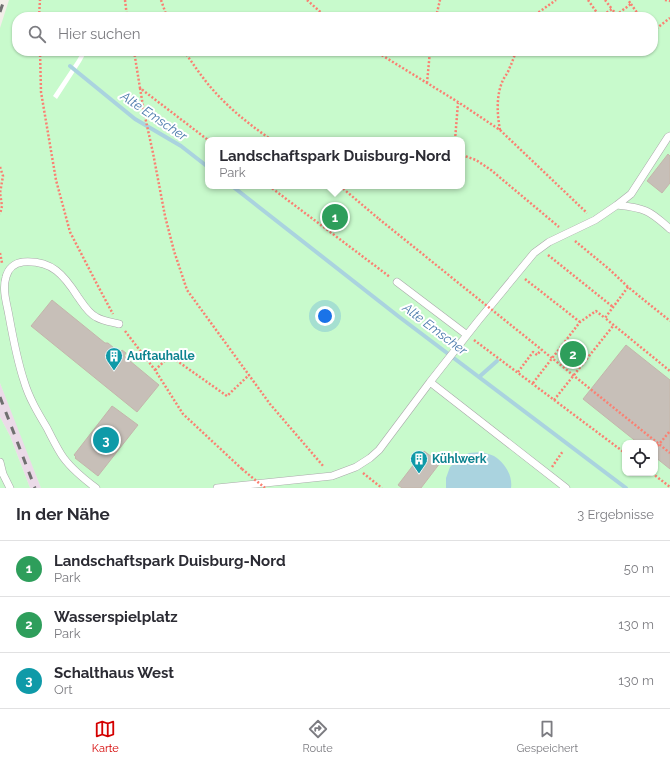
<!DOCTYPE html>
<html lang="de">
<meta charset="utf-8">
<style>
body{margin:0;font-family:Raleway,sans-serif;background:#f2f2f3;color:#2b2b33}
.controls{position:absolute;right:12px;bottom:12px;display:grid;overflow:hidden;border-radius:8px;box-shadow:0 1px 3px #0004}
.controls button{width:36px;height:36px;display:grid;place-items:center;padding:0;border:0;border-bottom:1px solid #e1e1e2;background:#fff;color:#2b2b33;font:20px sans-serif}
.you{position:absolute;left:325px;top:316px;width:14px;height:14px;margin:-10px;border:3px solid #fff;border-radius:50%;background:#1a73e8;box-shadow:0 0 0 6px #1a73e833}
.badge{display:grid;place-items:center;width:26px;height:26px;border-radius:50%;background:#d40000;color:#fff;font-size:13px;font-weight:700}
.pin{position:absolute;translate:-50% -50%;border:2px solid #fff;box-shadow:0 1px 4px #0006}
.popup{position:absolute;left:205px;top:137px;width:260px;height:52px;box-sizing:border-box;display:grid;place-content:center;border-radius:8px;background:#fff;filter:drop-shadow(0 1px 3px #0005);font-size:13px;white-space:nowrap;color:#7c7c81}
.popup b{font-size:15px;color:#2b2b33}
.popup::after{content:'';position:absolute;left:50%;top:100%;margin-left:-8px;border:8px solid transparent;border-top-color:#fff}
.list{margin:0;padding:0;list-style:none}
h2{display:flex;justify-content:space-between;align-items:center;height:52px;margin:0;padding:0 16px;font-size:17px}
h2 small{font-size:13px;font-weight:400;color:#7c7c81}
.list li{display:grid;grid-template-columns:26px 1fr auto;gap:12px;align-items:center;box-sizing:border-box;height:56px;padding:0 16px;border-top:1px solid #e1e1e2}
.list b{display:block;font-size:15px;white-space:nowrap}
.list p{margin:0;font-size:13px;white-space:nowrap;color:#7c7c81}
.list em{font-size:13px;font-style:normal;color:#7c7c81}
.icon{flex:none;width:22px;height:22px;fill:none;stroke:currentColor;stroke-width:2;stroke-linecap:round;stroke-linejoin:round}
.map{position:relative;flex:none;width:670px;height:488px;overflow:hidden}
.search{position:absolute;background:#fff;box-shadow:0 1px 3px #0004;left:12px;right:12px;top:12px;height:44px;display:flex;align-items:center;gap:10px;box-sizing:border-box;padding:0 14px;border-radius:16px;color:#7c7c81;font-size:15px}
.sheet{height:220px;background:#fff}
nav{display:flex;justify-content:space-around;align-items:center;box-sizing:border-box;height:56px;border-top:1px solid #e1e1e2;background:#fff;font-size:11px;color:#7c7c81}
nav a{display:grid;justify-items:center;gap:2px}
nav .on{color:#d40000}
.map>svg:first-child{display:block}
.industrial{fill:#ebdbe8}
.park{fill:#c8facc;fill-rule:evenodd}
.water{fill:#aad3df}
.pier{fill:#fff}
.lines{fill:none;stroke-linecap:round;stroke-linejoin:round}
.stream{stroke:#aad3df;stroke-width:4}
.building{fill:#c7bfb8;stroke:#c4b6ab}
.lane-casing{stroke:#a9a9a9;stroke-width:8}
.path{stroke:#fa8072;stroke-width:2.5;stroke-dasharray:2 2;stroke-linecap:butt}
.lane{stroke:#fff;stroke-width:7}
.rail{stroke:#707070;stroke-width:3;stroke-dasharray:8 8;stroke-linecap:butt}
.path-bridge{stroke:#fa8072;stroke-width:2.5;stroke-dasharray:2 2;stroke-linecap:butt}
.labels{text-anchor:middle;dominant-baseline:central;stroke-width:4;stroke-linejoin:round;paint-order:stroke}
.culture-label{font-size:12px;font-weight:bold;fill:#0d838f;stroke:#fff;text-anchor:start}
.water-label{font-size:13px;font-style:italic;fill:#4a7aab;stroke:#fff}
</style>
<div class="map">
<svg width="670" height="488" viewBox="0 0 670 488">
<rect width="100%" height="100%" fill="#f2efe9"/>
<path class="industrial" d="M0,383l20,49 21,56h-11l-20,-52 -10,-19z"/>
<path class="park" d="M9,0h661v488h-629l-41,-105v-355zM17,17h636v34h-636zM208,140h254v46h-254zM625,443h30v30h-30z
M0,417l10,19 20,52h-30z"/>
<path class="water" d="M481,452c4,1 9,2 13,4 10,6 19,19 17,32h-65v-10l4,-11 9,-9 10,-5z"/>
<path class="pier" d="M82,51h5l-6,11 -24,37 -4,-3 24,-36z"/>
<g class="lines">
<path class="stream" d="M70,66l65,53 46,27 27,21
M232,186l166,130 228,172
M479,377l18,-16"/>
</g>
<path class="building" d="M668,154l2,2v27l-8,10 -15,-12z
M52,300l53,43h3l12,10 2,-3 4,3 -2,3 35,29 -22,27 -106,-86z
M626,345l44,35v89l-15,-12v-14h-17l-55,-44z
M112,406l3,2 23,17 -40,51 -23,-18 1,-1 -2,-2z
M424,451l16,12 -19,25h-19l-4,-3z"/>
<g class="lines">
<g class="lane-casing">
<path id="lane" d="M617,205l14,-11 37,-57 2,-1
M397,282l70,53
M430,382l136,106
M0,462l3,12 7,14
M96,488c-12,-9 -27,-21 -35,-34 -5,-8 -10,-18 -14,-26 -9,-15 -18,-30 -23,-47 -7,-21 -11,-43 -15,-65 -2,-12 -7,-26 -3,-39 2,-8 8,-14 17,-15 29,-2 41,13 55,35 5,7 10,16 18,20 7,4 15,5 23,7
M217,488l115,-12 24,-9 14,-9 9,-8 51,-68 48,-61 56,-68 15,-11 46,-22 22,-15c9,1 20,2 29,6 9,4 17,12 24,18"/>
</g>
<path class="path" d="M125,0l2,17
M161,0l6,17
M307,0l19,17
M588,0l12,17
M605,0l7,9
M665,0l5,1
M631,4l9,13
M616,15l15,-11 -3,-4
M39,17l1,-17
M436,17l4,-17
M532,17l24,-17
M600,17l12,-8 6,8
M653,31l17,-13
M40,51l1,41 15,88 14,52 29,56 14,26
M134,51l6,37 68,52
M184,51c10,14 19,28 30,40 17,19 37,35 58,49
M375,51l83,51 42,28 87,83
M427,83l3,-32
M140,88l4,24 9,41 12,63 9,35 13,39 83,114 54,63
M500,130c-3,-16 -4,-35 3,-50 2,-4 5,-7 6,-11 3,-6 5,-12 7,-18
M455,140l3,-37
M462,155l14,5 15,10 68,57
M0,167l3,9 -3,17 2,13 -2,8
M269,186l121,91
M340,186l39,33
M575,241l34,28 19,18 42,34
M0,253l2,10
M548,255l65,52
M525,279l55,43
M628,287l-23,31 65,53
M125,331l30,39 28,44 59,55
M474,340l151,113
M155,370l15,-14 57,40 22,-21
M518,372l15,-20 4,3 4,-5
M533,383l47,-61 16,-11 9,7
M554,400l59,-74
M655,449l15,-18
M552,467l11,-16
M363,473l19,15
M652,473l18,14"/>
<use href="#lane" class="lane"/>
<path class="rail" d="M0,12l4,-12
M0,397l35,91"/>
<path class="path-bridge" d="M379,219l291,234
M242,469l23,19"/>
</g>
<defs>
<g id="building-pin" transform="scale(0.9)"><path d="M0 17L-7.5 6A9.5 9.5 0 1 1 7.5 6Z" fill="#0f9aa8" stroke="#fff"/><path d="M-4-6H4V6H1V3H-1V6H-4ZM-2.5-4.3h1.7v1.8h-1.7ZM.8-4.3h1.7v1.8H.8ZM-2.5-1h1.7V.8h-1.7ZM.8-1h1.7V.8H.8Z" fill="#fff"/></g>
</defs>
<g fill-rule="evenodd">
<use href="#building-pin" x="114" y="356"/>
<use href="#building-pin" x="419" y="459"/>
</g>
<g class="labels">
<g class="culture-label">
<text x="127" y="356">Auftauhalle</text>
<text x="432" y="459">Kühlwerk</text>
</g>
<g class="water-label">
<text transform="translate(154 116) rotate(34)">Alte Emscher</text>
<text transform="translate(435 329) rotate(37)">Alte Emscher</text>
</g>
</g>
</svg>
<div class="controls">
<button><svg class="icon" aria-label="locate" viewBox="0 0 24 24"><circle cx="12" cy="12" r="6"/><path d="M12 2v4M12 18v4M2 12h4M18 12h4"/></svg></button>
</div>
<div class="you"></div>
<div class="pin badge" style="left:335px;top:217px;background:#2e9e5b">1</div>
<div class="popup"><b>Landschaftspark Duisburg-Nord</b>Park</div>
<div class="pin badge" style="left:573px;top:354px;background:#2e9e5b">2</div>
<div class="pin badge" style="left:106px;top:440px;background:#0f9aa8">3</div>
<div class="search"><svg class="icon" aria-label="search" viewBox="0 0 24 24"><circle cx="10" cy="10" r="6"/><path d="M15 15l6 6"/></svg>Hier suchen</div>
</div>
<section class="sheet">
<h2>In der Nähe<small>3 Ergebnisse</small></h2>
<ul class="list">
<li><span class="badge" style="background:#2e9e5b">1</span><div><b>Landschaftspark Duisburg-Nord</b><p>Park</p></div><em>50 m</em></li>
<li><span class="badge" style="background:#2e9e5b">2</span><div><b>Wasserspielplatz</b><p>Park</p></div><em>130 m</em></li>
<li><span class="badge" style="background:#0f9aa8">3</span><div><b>Schalthaus West</b><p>Ort</p></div><em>130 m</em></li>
</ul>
</section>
<nav>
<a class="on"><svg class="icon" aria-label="map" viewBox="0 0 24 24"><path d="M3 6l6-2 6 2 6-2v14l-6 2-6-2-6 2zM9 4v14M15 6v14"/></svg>Karte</a>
<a><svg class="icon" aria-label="directions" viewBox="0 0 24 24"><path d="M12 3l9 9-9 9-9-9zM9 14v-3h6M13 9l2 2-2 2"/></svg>Route</a>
<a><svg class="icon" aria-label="saved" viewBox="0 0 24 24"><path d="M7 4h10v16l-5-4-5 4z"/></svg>Gespeichert</a>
</nav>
